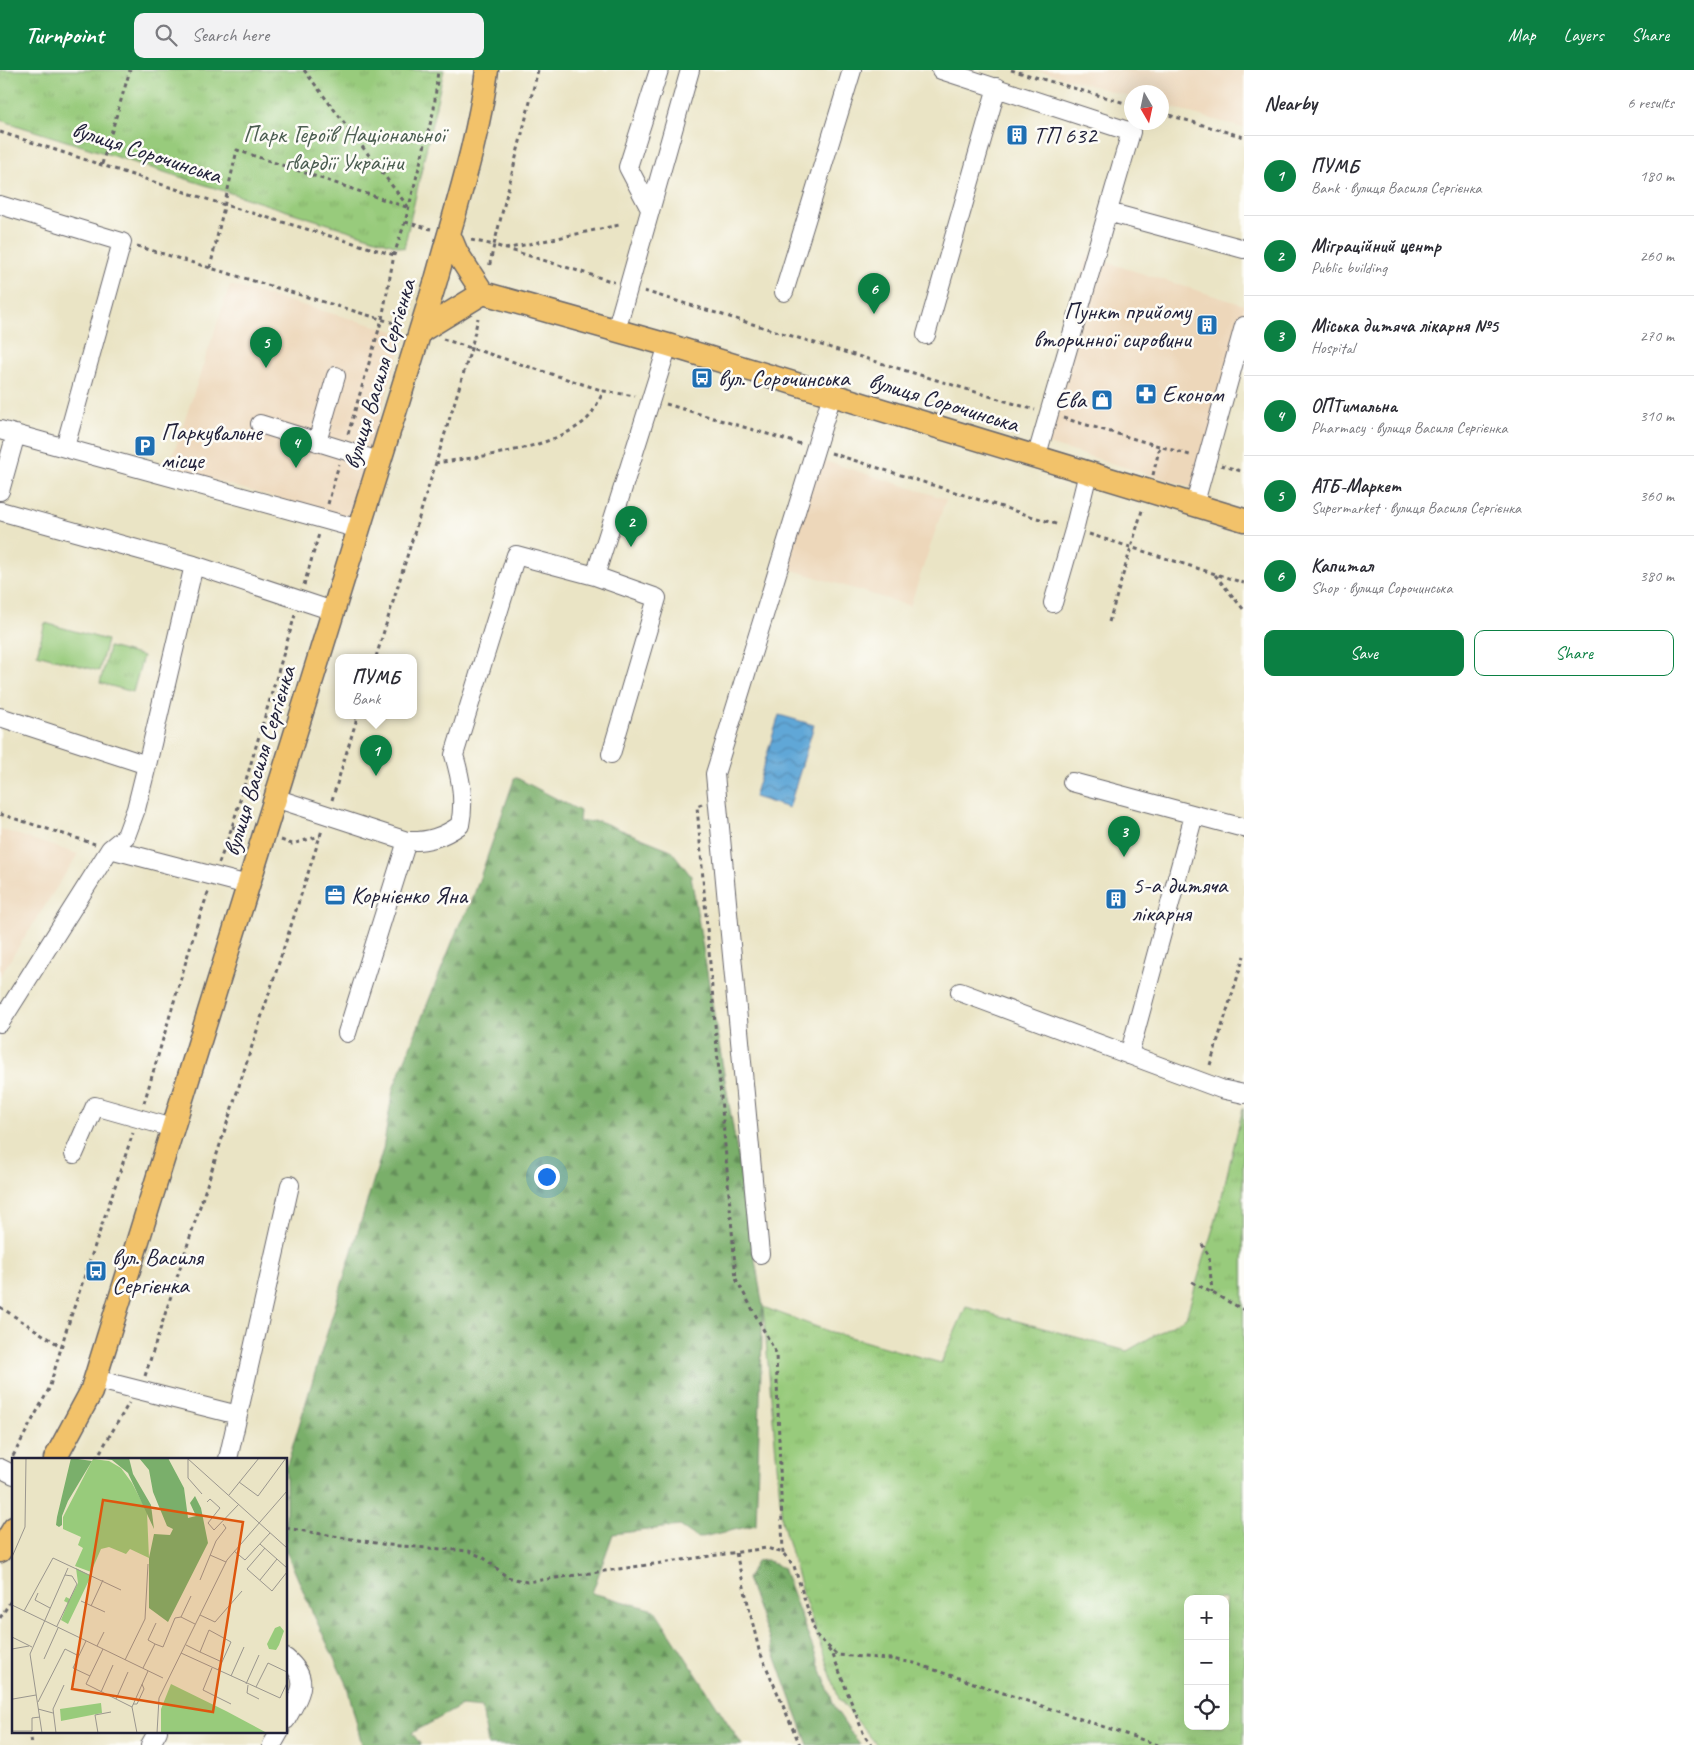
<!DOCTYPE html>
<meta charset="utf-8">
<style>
body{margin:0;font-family:Caveat,sans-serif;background:#f2f2f3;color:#2b2b33}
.controls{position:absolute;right:15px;bottom:15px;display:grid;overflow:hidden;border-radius:10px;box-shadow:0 5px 20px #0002}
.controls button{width:45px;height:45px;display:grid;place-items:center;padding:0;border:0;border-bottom:1px solid #e1e1e2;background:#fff;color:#2b2b33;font:25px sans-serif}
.compass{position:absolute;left:1124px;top:15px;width:45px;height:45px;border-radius:50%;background:#fff;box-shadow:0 5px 20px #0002;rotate:171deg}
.you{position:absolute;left:546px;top:1106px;width:18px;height:18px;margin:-12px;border:4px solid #fff;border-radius:50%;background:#1a73e8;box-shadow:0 0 0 8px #1a73e833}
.badge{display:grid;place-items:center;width:32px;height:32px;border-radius:50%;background:#0b8043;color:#fff;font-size:16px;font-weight:700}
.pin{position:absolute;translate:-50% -41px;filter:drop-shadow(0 1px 2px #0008)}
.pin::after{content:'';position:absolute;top:26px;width:18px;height:15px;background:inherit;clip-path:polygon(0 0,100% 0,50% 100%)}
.popup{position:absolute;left:335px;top:584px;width:82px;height:65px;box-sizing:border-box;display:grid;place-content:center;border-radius:10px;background:#fff;filter:drop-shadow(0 1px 4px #0005);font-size:16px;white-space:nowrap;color:#7c7c81}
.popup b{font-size:19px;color:#2b2b33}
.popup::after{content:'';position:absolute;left:50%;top:100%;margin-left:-10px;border:10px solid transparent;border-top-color:#fff}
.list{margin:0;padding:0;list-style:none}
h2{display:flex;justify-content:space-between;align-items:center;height:65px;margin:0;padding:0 20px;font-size:21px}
h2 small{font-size:16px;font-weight:400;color:#7c7c81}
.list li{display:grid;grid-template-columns:32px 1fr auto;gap:15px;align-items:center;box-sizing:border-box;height:80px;padding:0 20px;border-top:1px solid #e1e1e2}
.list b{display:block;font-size:19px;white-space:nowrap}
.list p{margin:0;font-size:16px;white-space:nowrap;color:#7c7c81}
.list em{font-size:16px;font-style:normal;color:#7c7c81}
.actions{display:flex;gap:10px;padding:15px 20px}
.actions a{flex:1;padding:11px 0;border:1px solid #0b8043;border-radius:10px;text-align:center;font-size:18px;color:#0b8043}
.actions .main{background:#0b8043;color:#fff}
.icon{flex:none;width:28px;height:28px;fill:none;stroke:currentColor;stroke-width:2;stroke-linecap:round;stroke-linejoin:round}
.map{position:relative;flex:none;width:1244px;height:1675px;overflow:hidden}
header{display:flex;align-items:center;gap:30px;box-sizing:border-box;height:70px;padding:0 25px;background:#0b8043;color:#fff}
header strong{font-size:24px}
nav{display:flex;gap:28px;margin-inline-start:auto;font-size:18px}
.search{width:350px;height:45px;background:#f2f2f3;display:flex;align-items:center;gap:12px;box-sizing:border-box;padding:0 18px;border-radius:10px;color:#7c7c81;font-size:19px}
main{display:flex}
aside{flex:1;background:#fff}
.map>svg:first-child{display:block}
.built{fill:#edd7ba}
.grass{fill:url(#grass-tufts);stroke:#5d765b;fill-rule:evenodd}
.forest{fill:url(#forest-firs);stroke:#4e6853}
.pitch{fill:#98cb7b;stroke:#5d765b}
.water{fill:url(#water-waves);stroke:#426489}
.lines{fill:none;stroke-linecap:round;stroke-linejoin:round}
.minor-casing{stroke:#68666b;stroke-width:20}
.major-casing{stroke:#68666b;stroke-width:25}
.path{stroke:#68666b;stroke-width:3;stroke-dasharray:4 4;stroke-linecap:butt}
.minor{stroke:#fff;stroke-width:18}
.major{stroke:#f2c26a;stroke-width:22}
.labels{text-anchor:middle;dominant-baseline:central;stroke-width:5;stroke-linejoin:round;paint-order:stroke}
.park-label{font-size:24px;fill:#4b5d51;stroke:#fdfcf7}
.poi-label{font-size:24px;fill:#22223b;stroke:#fdfcf7;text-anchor:start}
.street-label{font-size:24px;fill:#22223b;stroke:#fdfcf7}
.inset-road{fill:none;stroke:#9a968e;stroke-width:1}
.view{fill:#de560e;fill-opacity:0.15;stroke:#de560e;stroke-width:2.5}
.inset-edge{fill:none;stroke:#22223b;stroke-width:2.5}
</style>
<header>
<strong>Turnpoint</strong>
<div class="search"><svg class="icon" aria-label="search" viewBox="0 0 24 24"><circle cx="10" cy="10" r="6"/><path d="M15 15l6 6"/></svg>Search here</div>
<nav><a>Map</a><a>Layers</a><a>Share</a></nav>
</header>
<main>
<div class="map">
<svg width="1244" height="1675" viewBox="0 0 1244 1675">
<defs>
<pattern id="grass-tufts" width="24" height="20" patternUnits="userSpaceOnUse" patternTransform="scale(1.25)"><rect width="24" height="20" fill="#98cb7b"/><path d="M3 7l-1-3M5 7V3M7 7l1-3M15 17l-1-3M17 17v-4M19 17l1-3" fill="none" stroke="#83ae6b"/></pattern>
<pattern id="forest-firs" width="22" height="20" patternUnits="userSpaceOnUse" patternTransform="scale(1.25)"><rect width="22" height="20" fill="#7aaf6b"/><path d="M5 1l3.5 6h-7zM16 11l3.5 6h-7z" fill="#648e59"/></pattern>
<pattern id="water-waves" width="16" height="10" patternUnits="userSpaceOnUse" patternTransform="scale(1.25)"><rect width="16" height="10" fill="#61a7d7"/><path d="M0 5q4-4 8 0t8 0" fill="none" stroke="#5088b0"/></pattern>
</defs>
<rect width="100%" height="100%" fill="#fdfcf7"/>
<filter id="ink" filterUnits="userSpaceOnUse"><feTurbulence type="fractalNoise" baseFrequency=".02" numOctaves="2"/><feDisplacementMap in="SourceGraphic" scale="10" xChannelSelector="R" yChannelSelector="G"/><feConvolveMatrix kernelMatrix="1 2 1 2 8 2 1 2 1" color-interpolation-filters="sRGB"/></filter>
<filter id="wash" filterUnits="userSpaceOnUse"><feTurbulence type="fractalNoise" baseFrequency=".0096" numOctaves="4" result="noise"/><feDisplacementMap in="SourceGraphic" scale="20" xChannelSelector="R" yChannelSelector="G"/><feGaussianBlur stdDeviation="1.12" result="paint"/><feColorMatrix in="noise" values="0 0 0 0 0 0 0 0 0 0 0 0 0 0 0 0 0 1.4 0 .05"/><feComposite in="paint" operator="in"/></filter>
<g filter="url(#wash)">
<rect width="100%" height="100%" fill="#eae4c5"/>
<path class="built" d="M1037,0h207v58l-82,-23v-13h-30l-1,5z
M1086,186l158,49v41l-41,145 -168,-51z
M230,215l175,49 -56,186 -180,-53z
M819,389l127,40 -36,107 -124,-38z
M0,759l78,25 -78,122z"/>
<path class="grass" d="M0,0h444l-40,178 -404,-128z
M109,577l34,9 -10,36 -33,-9z
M1243,1038l1,637h-367l-38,-46 -37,-107 -20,-71 -19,-214 65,24 113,32 25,-56 161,44 59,-34 32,-105zM1188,1529h37v127h-37z"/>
<path class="forest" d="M515,707l65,34 -1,11 20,-1 72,29 20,26 72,431 -7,218 -58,13 -18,-12 -67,8 -21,59 63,17 87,135h-254l-6,-37 -21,-2 -49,27 9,12h-59l-15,-59 -37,-79 -24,-56v-83l97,-319 10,-60 67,-166 10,-17z
M767,1490l16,8 53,142 24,35h-52l-61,-166 9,-18z"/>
<path class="pitch" d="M45,553l62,17 -8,31 -62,-17z"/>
<path class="water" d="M779,645l35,10 -25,83 -35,-11z"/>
</g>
<g filter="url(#ink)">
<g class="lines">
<g class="minor-casing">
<path id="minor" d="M941,0l190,62 -95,326
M0,135l122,37 -57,205
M650,139l-22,-42 31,-97
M1108,142l136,37
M784,222l68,-222
M616,261l74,-261
M926,265l71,-248
M260,354l119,37
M0,360l359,99
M317,372l19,-66
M0,421l16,-57
M1194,436l50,-180
M0,441l194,54 -47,200 -147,-48
M194,495l139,46
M595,506l62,22 -46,156
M1053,533l21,-73 14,-57
M1072,712l172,46
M275,728l132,43 -60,192
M407,771c21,1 36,-4 53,-16 5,-25 1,-46 -6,-70l62,-200 79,21 73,-231
M110,779l16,-13 10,-27 11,-44
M960,922l261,97 23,5
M0,953l110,-174 138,36
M1129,985l65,-240
M74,1084l21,-48 78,22
M760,1184l-45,-480 117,-379
M95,1309l143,36
M228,1389l62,-274
M0,1398l14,7
M286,1588c26,22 14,36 0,62
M150,1675l8,-14
M272,1675l8,-14"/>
</g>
<g class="major-casing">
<path id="major" d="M449,164l8,19 26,40
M483,223l185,52 576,175
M421,261l62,-38
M55,1389l36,-67 345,-1112c19,-70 42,-138 51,-210
M0,1481l14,-23"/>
</g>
<path class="path" d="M538,0l-44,175 120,37
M1011,0l121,35
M1162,43l82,24
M0,62l225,73 169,50
M102,94l28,-94
M405,152l26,7
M471,170l23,5 -5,23
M137,176l267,80
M505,179l114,-24
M210,198l27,-118 172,58 -105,-138
M644,221l391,119
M443,269l161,52 31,5
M666,334l135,40
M1063,348l130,38
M348,364l34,-115 12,-64 11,-33 29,-113 4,-39
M831,383l228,72
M435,393c44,-6 118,-14 151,-43 7,-6 13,-21 18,-29
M1221,395l23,7
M1153,405l7,-29
M328,434l11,-40
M1089,464l155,49
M1215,505l29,35
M304,515l15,-51
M1109,552l34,-115
M376,587l95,-308 7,-31
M332,730l26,-85
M702,734l-5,2 39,473 40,74 7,200
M0,744l95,30
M232,757l14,4
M281,770l11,4 28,-8
M219,793l13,-36 63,-212
M1210,995l34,-109
M144,1033l53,-179 12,-34
M1202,1174l7,12 3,36
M1192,1212l52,28
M0,1237l62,40
M145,1306l177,-546
M13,1386l36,-67 17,-58 67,-198
M96,1389l33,-56
M286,1458l102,17 81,6 15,7 23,19 20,5 240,-34 16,5 11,13 22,69 21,20 54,4 23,4 244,82
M736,1483l23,97 41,95
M0,1548l14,-22
M828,1579l5,6 31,80 7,10
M30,1661l2,14"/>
<use href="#minor" class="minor"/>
<use href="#major" class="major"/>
</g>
</g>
<defs>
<g id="building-square" transform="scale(1.125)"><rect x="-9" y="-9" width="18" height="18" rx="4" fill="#1f6fb2" stroke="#fdfcf7"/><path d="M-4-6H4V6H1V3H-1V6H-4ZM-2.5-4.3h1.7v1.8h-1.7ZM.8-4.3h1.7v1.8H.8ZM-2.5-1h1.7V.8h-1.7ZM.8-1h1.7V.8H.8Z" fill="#fff"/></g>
<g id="bus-square" transform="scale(1.125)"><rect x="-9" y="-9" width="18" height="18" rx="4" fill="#1f6fb2" stroke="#fdfcf7"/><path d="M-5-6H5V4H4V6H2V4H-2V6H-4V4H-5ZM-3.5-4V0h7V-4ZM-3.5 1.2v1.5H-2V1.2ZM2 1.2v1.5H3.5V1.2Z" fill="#fff"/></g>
<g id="pharmacy-square" transform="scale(1.125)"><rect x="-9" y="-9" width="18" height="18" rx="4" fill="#1f6fb2" stroke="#fdfcf7"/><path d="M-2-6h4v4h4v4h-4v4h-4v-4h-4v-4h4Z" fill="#fff"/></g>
<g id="shop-square" transform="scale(1.125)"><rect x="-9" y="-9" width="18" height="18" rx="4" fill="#1f6fb2" stroke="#fdfcf7"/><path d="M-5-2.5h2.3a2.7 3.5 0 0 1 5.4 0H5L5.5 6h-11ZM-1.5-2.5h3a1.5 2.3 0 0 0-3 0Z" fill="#fff"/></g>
<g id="parking-square" transform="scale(1.125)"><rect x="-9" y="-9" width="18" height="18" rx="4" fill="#1f6fb2" stroke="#fdfcf7"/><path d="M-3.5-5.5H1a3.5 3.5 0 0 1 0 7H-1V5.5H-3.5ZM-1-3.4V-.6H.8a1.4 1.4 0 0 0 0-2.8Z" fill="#fff"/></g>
<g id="office-square" transform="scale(1.125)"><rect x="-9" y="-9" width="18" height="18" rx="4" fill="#1f6fb2" stroke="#fdfcf7"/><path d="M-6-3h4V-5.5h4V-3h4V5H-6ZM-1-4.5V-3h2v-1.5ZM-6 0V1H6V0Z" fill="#fff"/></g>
</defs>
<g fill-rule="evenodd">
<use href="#building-square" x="1017" y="65"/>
<use href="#building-square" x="1207" y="255"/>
<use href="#bus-square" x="702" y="308"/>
<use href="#pharmacy-square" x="1146" y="324"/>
<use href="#shop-square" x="1102" y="330"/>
<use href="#parking-square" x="145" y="376"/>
<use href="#office-square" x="335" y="825"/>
<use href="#building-square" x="1116" y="829"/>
<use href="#bus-square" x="96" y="1201"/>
</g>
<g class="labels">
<g class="park-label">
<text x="344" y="64">Парк Героїв Національної<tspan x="344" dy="28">гвардії України</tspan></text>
</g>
<g class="poi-label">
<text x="1033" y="65">ТП 632</text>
<text x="1191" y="241" text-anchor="end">Пункт прийому<tspan x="1191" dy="28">вторинної сировини</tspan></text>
<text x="718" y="308">вул. Сорочинська</text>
<text x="1162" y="324">Економ</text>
<text x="1086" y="330" text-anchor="end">Ева</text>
<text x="161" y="362">Паркувальне<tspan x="161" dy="28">місце</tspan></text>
<text x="1132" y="815">5-а дитяча<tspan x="1132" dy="28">лікарня</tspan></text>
<text x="351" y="825">Корнієнко Яна</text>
<text x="112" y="1187">вул. Василя<tspan x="112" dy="28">Сергієнка</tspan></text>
</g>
<g class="street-label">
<text transform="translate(147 82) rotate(18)">вулиця Сорочинська</text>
<text transform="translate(379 304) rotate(-73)">вулиця Василя Сергієнка</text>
<text transform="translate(944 332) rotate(17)">вулиця Сорочинська</text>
<text transform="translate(259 691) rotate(-73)">вулиця Василя Сергієнка</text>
</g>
</g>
<g transform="translate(12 1388)">
<rect width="275" height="275" fill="#eae4c5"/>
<path d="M81,1l16,2 12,7 11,15 15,29 2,46 -19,-9 -4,5 -17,-7 -8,2 -10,23 -16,-6 8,-18 -5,-3 3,-8 -18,-8v-12zM64,110l15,8 -23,48 -7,-4 7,-17 -4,-2 2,-4 4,2 8,-16zM159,226l55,27 41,22h-106v-24z" fill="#98cb7b"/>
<path d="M59,0l21,3 -24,40 -6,15v9l-3,2 -3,-2 1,-8zM87,0h30l4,16 18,31 3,24 -26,-56 -16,-13zM127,0h29l16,30 4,30 8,-2 -6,-13 5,-7 6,12 7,35 -40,79 -19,-14v-50l5,-24 16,1 3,-6 -6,-3 -14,-34 -4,-22z" fill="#7aaf6b"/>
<path d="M268,168l4,5 -5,14 -3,5 -7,-1 -2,-5 8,-16zM89,245l1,10 -41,8 -1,-12z" fill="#98cb7b"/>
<path class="inset-road" d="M175,0l100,90M176,1v19l14,16M227,24l19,14 28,-38M217,37l30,-37M195,44l3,-3 10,9 -12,15 6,7 25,-26M248,86l27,24M253,90l-18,21 25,22 15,-19M222,93l11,9 25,-27M198,97l16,7M0,99l13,-30 1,-69M188,122l16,-39 10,-13 -3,-4M248,122l17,-21M26,135l-3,7 15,8M179,138l-10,21 14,7M69,143l24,11M0,147l151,73M79,148l12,-26M12,153l29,-53 68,32M188,157l15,7 27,-31M45,168l20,-42 -5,-8 -7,-1M0,179l20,10M74,183l-13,27 17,8M143,186l-7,-4 8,-17M174,187l14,7M85,188l7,-14M0,191l17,-3M91,191l-17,35 46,23M169,195l99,45 7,-15M32,201l14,-31M113,202l20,-41 3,-55M131,210l12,-24 8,3 12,-29 6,-1M200,210l-9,22 28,14M206,212l4,-8 9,-20 -22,-12 -9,22 22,10M219,218l13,-29M234,226l13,-29M236,227l-1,8 12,6M244,229l12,-24 19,9M89,234l12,-27M1,241l23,-4M104,241l12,-27M26,244l27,-53 14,7M121,246h4l7,-15 -2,-5M26,251l15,4M0,273h20v-13l8,-1M30,275l-12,-79 38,-86M44,275l-3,-24 11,-24M86,275l-3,-18 16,-3M125,275l-5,-26 16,-36M145,275l2,-35 68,-138 60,-69"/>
<path class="view" d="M91,42l140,22 -30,190 -141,-23z"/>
<rect width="275" height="275" class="inset-edge"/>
</g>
</svg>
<div class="controls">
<button>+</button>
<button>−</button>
<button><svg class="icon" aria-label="locate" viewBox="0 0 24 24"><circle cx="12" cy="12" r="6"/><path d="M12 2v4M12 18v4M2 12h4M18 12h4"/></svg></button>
</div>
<svg class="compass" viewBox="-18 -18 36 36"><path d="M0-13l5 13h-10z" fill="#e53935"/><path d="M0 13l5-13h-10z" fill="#7c7c81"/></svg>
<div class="you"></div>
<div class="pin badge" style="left:376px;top:706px">1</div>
<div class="popup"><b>ПУМБ</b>Bank</div>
<div class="pin badge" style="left:631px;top:477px">2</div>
<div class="pin badge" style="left:1124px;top:787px">3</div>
<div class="pin badge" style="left:296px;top:398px">4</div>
<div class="pin badge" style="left:266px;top:298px">5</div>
<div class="pin badge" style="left:874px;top:244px">6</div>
</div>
<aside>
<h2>Nearby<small>6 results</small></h2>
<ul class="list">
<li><span class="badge">1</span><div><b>ПУМБ</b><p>Bank · вулиця Василя Сергієнка</p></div><em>180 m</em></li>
<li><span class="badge">2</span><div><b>Міграційний центр</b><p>Public building</p></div><em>260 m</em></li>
<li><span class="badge">3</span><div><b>Міська дитяча лікарня №5</b><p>Hospital</p></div><em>270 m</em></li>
<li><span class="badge">4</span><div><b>ОПТимальна</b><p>Pharmacy · вулиця Василя Сергієнка</p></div><em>310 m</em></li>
<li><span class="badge">5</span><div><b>АТБ-Маркет</b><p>Supermarket · вулиця Василя Сергієнка</p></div><em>360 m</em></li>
<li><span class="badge">6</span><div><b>Капитал</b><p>Shop · вулиця Сорочинська</p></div><em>380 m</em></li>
</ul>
<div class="actions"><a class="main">Save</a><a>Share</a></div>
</aside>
</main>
